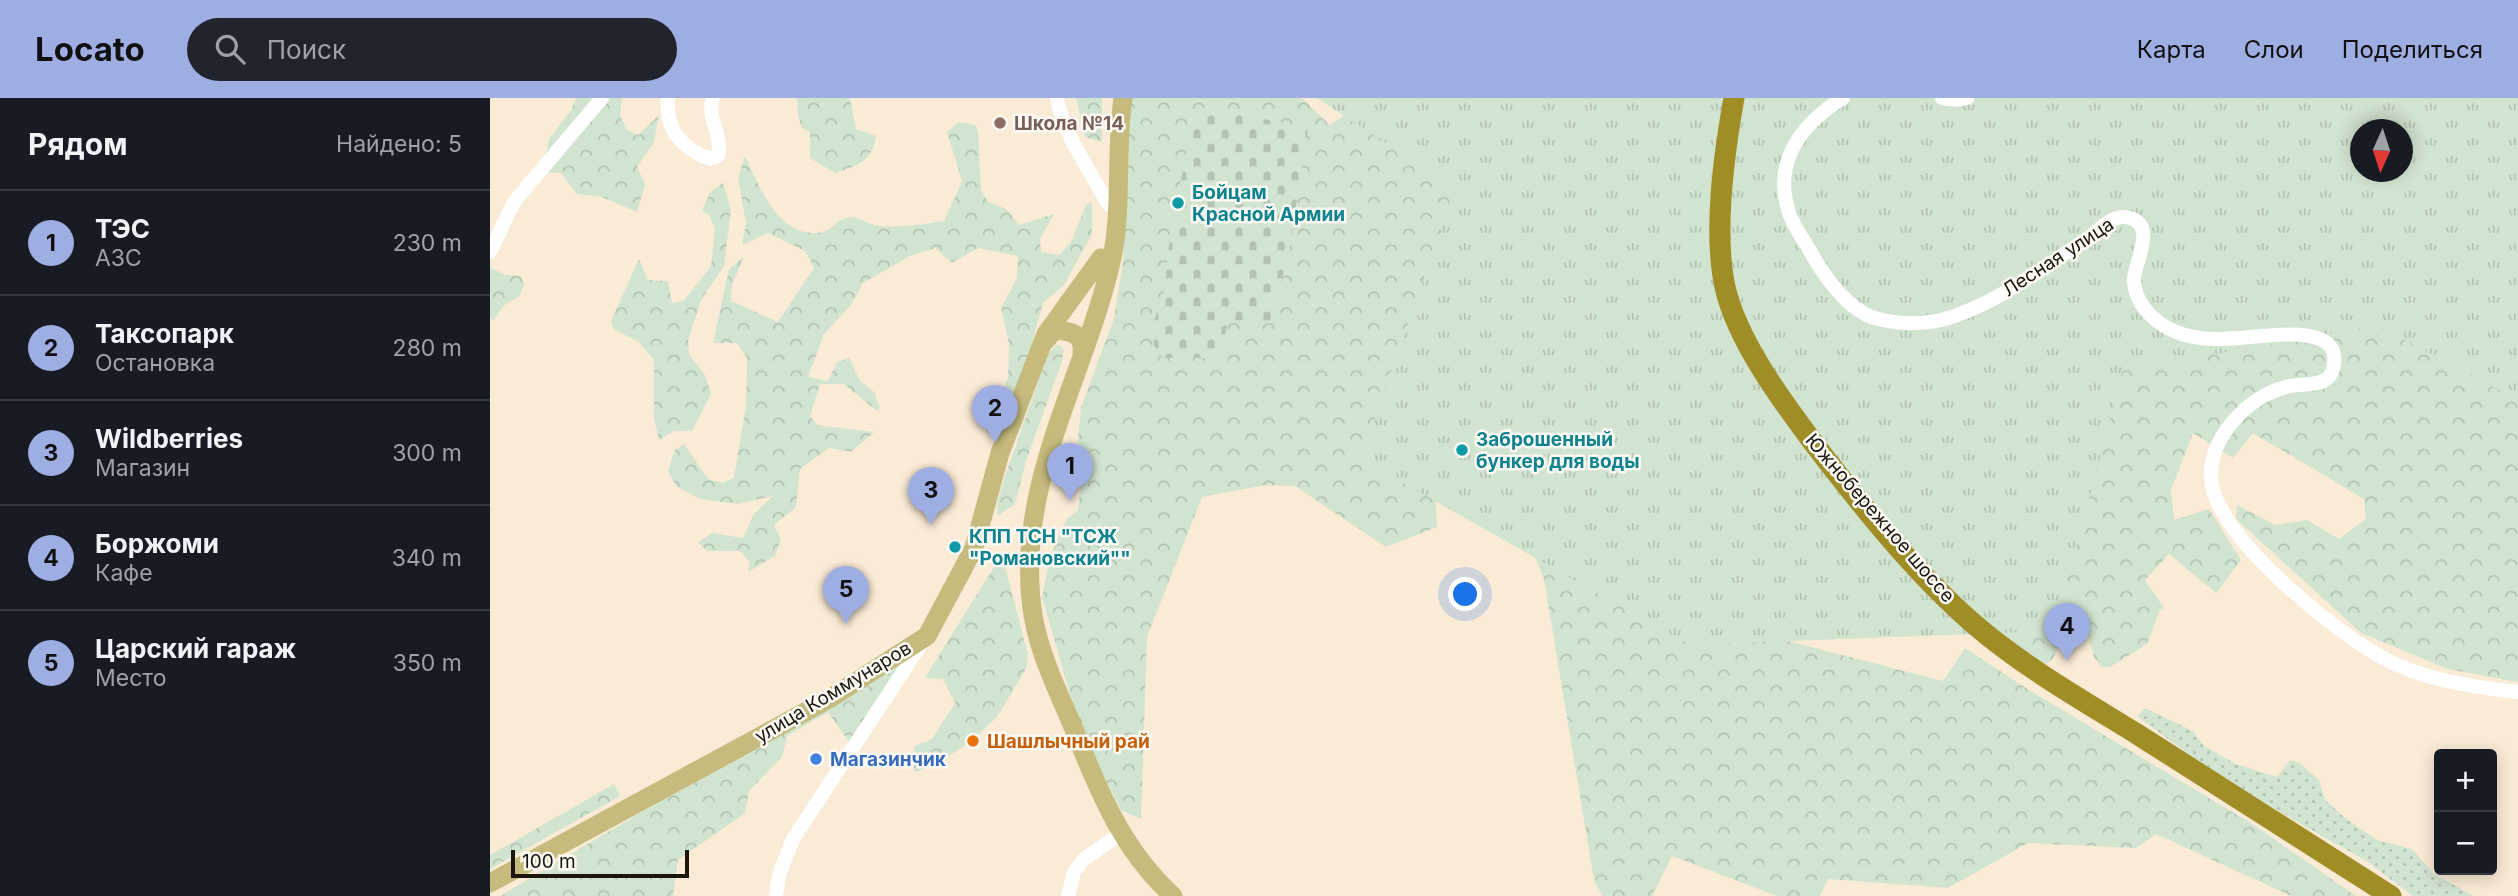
<!DOCTYPE html>
<html lang="ru">
<meta charset="utf-8">
<style>
body{margin:0;font-family:Inter,sans-serif;background:#20242c;color:#f1f3f6}
.controls{position:absolute;right:21px;bottom:21px;display:grid;overflow:hidden;border-radius:7px;box-shadow:0 4px 18px #0003}
.controls button{width:63px;height:63px;display:grid;place-items:center;padding:0;border:0;border-bottom:2px solid #363941;background:#171b24;color:#f1f3f6;font:35px sans-serif}
.compass{position:absolute;left:1860px;top:21px;width:63px;height:63px;border-radius:50%;background:#171b24;box-shadow:0 4px 18px #0003;rotate:183deg}
.scale{position:absolute;left:21px;bottom:18px;width:178px;box-sizing:border-box;padding-left:7px;border:4px solid #1a150d;border-top:0;font-size:19px;line-height:24px;white-space:nowrap;color:#1a150d;-webkit-text-stroke:5px #fdfaf6;paint-order:stroke}
.you{position:absolute;left:976px;top:497px;width:24px;height:24px;margin:-18px;border:5px solid #fff;border-radius:50%;background:#1a73e8;box-shadow:0 0 0 10px #1a73e833}
.badge{display:grid;place-items:center;width:46px;height:46px;border-radius:50%;background:#9faee2;color:#111;font-size:23px;font-weight:700}
.pin{position:absolute;translate:-50% -58px;filter:drop-shadow(0 2px 4px #0008)}
.pin::after{content:'';position:absolute;top:37px;width:24px;height:21px;background:inherit;clip-path:polygon(0 0,100% 0,50% 100%)}
.list{margin:0;padding:0;list-style:none}
h2{display:flex;justify-content:space-between;align-items:center;height:91px;margin:0;padding:0 28px;font-size:30px}
h2 small{font-size:23px;font-weight:400;color:#9ea1a6}
.list li{display:grid;grid-template-columns:46px 1fr auto;gap:21px;align-items:center;box-sizing:border-box;height:105px;padding:0 28px;border-top:2px solid #363941}
.list b{display:block;font-size:26px;white-space:nowrap}
.list p{margin:0;font-size:23px;white-space:nowrap;color:#9ea1a6}
.list em{font-size:23px;font-style:normal;color:#9ea1a6}
.icon{flex:none;width:38px;height:38px;fill:none;stroke:currentColor;stroke-width:2;stroke-linecap:round;stroke-linejoin:round}
.map{position:relative;flex:none;width:2028px;height:798px;overflow:hidden}
header{display:flex;align-items:center;gap:42px;box-sizing:border-box;height:98px;padding:0 35px;background:#9faee2;color:#111}
header strong{font-size:33px}
nav{display:flex;gap:38px;margin-inline-start:auto;font-size:24px}
.search{width:490px;height:63px;background:#20242c;display:flex;align-items:center;gap:18px;box-sizing:border-box;padding:0 24px;border-radius:38px;color:#9ea1a6;font-size:26px}
main{display:flex}
aside{flex:1;background:#171b24}
.map>svg:first-child{display:block}
.grass{fill:url(#grass-dots)}
.forest{fill:url(#forest-crowns);fill-rule:evenodd}
.cemetery{fill:url(#cemetery-stones)}
.park{fill:url(#park-tufts);fill-rule:evenodd}
.lines{fill:none;stroke-linecap:round;stroke-linejoin:round}
.minor{stroke:#fff;stroke-width:14}
.major{stroke:#c6bb7d;stroke-width:19}
.highway{stroke:#a08d26;stroke-width:21}
.education-dot{fill:#8d6e63;stroke:#fdfaf6;stroke-width:2.5}
.culture-dot{fill:#0f9aa8;stroke:#fdfaf6;stroke-width:2.5}
.food-dot{fill:#e8710a;stroke:#fdfaf6;stroke-width:2.5}
.shop-dot{fill:#3f7fe0;stroke:#fdfaf6;stroke-width:2.5}
.labels{text-anchor:middle;dominant-baseline:central;stroke-width:5;stroke-linejoin:round;paint-order:stroke}
.education-label{font-size:19px;font-weight:bold;fill:#785e54;stroke:#fdfaf6;text-anchor:start}
.culture-label{font-size:19px;font-weight:bold;fill:#0d838f;stroke:#fdfaf6;text-anchor:start}
.street-label{font-size:19px;fill:#1a150d;stroke:#fdfaf6}
.food-label{font-size:19px;font-weight:bold;fill:#c56008;stroke:#fdfaf6;text-anchor:start}
.shop-label{font-size:19px;font-weight:bold;fill:#366cbe;stroke:#fdfaf6;text-anchor:start}
</style>
<header>
<strong>Locato</strong>
<div class="search"><svg class="icon" aria-label="search" viewBox="0 0 24 24"><circle cx="10" cy="10" r="6"/><path d="M15 15l6 6"/></svg>Поиск</div>
<nav><a>Карта</a><a>Слои</a><a>Поделиться</a></nav>
</header>
<main>
<aside>
<h2>Рядом<small>Найдено: 5</small></h2>
<ul class="list">
<li><span class="badge">1</span><div><b>ТЭС</b><p>АЗС</p></div><em>230 m</em></li>
<li><span class="badge">2</span><div><b>Таксопарк</b><p>Остановка</p></div><em>280 m</em></li>
<li><span class="badge">3</span><div><b>Wildberries</b><p>Магазин</p></div><em>300 m</em></li>
<li><span class="badge">4</span><div><b>Боржоми</b><p>Кафе</p></div><em>340 m</em></li>
<li><span class="badge">5</span><div><b>Царский гараж</b><p>Место</p></div><em>350 m</em></li>
</ul>
</aside>
<div class="map">
<svg width="2028" height="798" viewBox="0 0 2028 798">
<defs>
<pattern id="grass-dots" width="8" height="8" patternUnits="userSpaceOnUse" patternTransform="scale(1.75)"><rect width="8" height="8" fill="#d1e4cf"/><path d="M2 2h.1M6 6h.1" fill="none" stroke="#b3c3b1" stroke-width="1.8" stroke-linecap="round"/></pattern>
<pattern id="forest-crowns" width="20" height="18" patternUnits="userSpaceOnUse" patternTransform="scale(1.75)"><rect width="20" height="18" fill="#d1e4cf"/><path d="M2 6a3 3 0 1 1 6 0M12 15a3 3 0 1 1 6 0" fill="none" stroke="#b3c3b1"/></pattern>
<pattern id="cemetery-stones" width="16" height="16" patternUnits="userSpaceOnUse" patternTransform="scale(1.75)"><rect width="16" height="16" fill="#d1e4cf"/><path d="M2 7V4a2 2 0 0 1 4 0v3zM10 15v-3a2 2 0 0 1 4 0v3z" fill="#b3c3b1"/></pattern>
<pattern id="park-tufts" width="24" height="20" patternUnits="userSpaceOnUse" patternTransform="scale(1.75)"><rect width="24" height="20" fill="#d1e4cf"/><path d="M3 7l-1-3M5 7V3M7 7l1-3M15 17l-1-3M17 17v-4M19 17l1-3" fill="none" stroke="#b3c3b1"/></pattern>
</defs>
<rect width="100%" height="100%" fill="#faebd6"/>
<path class="grass" d="M1655,610l48,23 11,15 32,18 41,13 13,-17 10,3 19,17 6,20 20,18 32,22 35,9 22,25 40,22h-61l-45,-34 -148,-84 -83,-62z"/>
<path class="forest" d="M86,0h46l-2,17 7,15 11,5 21,-20 -5,27 -17,25 8,17 -8,28 -35,-15 -25,-3 -16,-21 -18,-1 6,-33 23,-30z
M307,0h53l6,31 20,7c-4,26 -19,30 -41,37l-25,-15v-26l-8,-4 -4,-13z
M586,0h26v44l-17,-5z
M639,0h173l28,27 34,-23 353,-4 -3,524 229,59 22,-33 64,42 225,135 102,71h-65l-135,-62 -20,14 -108,-5 -80,45 -120,-9 -8,17h-43l-105,-40 -20,40h-50l-8,-16 -50,-301 -48,-118 -64,-36 5,102 -51,20 -91,-61 -29,-1 -64,12 -55,140 -6,182 -20,-9 -41,-81 -38,-132 8,-40 16,-37 12,-10 3,-30 -3,-41 3,-31 33,-90 9,-56z
M2028,0v584l-70,-13 -87,-36 -125,-114 1,-14 38,20 32,-5 32,19 27,-20 -2,-20 -111,-66 -20,25 -40,-25 -22,57 3,30 35,-11 32,51 -25,33 -47,-39 -24,26 19,28 -4,2 -13,34 -37,23h-9l-7,-10 -7,-24 -19,-7 -15,33 -12,9 -61,-49 -252,-438zM1870,32h42v42h-42z
M469,24l16,3 3,6 3,59 7,12 18,7 13,16 35,-11 -14,25 1,13 18,3 12,-13 15,-37 6,-3v32l-28,51 -21,18 -21,77 -11,23 -10,8h-5l12,-34 1,-33 -8,-36 16,-30 1,-22 -40,-8 -26,15 -17,-15 -25,8 -47,27 -12,22 -27,29 -16,43 20,4 9,-19 12,-4 11,23 14,11 6,16 -3,3 -33,-27h-24l-10,32 7,9 57,7 -23,20 -22,-4 -29,21 -4,38 -22,18 7,14 -6,17 -27,16 2,-10 -10,-11h-33l-9,-9 14,-9 31,5 11,-24 19,-18 -35,8 -38,-5 -24,-13 -8,-15 7,-21 9,-6 24,35 15,4 11,-5 12,-73 1,-47 -10,-15h-24l16,-74 15,-13 -12,29 -1,16 47,21 36,-54 -9,-17 -37,-18 -26,12 4,-22 -8,-45 7,-22c15,31 34,85 78,76 10,-2 14,-14 27,-15 9,0 16,6 25,8 23,4 47,-1 69,-4l18,-40 -15,-49z
M233,85l8,27 -7,56 -23,34 -13,41 1,13 16,21 6,19 -19,37h-18l-15,9 -5,-21v-59l-15,-18 -26,-13 -2,-8 28,-62 9,21 20,1 4,22 12,-2 27,-35 4,-38 -6,-13 -7,-4 8,-19z
M0,169l15,8 15,1 4,7c-4,17 -7,13 -19,22 -4,3 -8,10 -11,15l-4,-1z
M566,247l5,1 3,4 -3,14 -35,97 -11,43 -18,12 1,-17 5,-17 45,-128z
M512,456l26,101 -1,12 -30,50 -25,24 -39,25 -18,6 -3,-12 3,-14 17,-7 23,-36 -12,-24 -18,-1z
M437,538l-75,110 -24,-34 -41,24 -5,21 -33,34 -4,22 -67,47 -5,36h-173l157,-93z
M124,686l6,12 -130,73v-14z"/>
<path class="cemetery" d="M714,9l104,21 -17,111 -19,84h-44l-9,35h-56l-9,-13 -1,-21 12,-35 3,-37 19,-105z"/>
<path class="park" d="M827,0h1201v302l-141,-75 -255,46 -67,260 -366,14 -328,-186 94,-270zM1870,32h42v42h-42z"/>
<g class="lines">
<path class="minor" d="M178,0c-3,31 13,50 42,61l8,-3c5,-20 -12,-39 -5,-58
M567,0c7,38 33,72 51,106
M1353,0c-44,27 -74,69 -51,122 6,13 15,25 22,38 15,25 38,57 69,62 18,4 41,4 58,0 50,-13 99,-50 141,-78 11,-6 19,-16 30,-22 6,-3 14,-4 21,-1 22,10 2,43 1,60 0,28 26,49 51,56 40,11 83,-5 124,1 12,2 25,8 25,21 1,7 -1,16 -6,21 -10,9 -30,5 -42,9 -38,10 -76,49 -75,90 1,57 124,155 172,181 40,22 91,29 135,34
M1452,0l15,2 10,-2
M0,154l24,-50 88,-104
M286,798l3,-21 14,-36 129,-196
M578,798l6,-24 10,-13 29,-20"/>
<path class="major" d="M633,0c-8,53 0,113 -12,164 -27,118 -98,226 -78,353 7,43 29,84 45,124 23,58 48,115 95,157
M554,244l11,-12c16,1 29,4 27,22
M0,785l339,-184 98,-63 47,-88 26,-95 46,-119 55,-76"/>
<path class="highway" d="M1244,0c-10,56 -21,133 -9,189 12,53 55,111 87,154 49,64 102,131 163,184 49,42 107,75 162,109 84,54 170,108 254,162"/>
</g>
<circle class="education-dot" cx="510" cy="25" r="7"/>
<g class="culture-dot">
<circle cx="688" cy="105" r="7"/>
<circle cx="972" cy="352" r="7"/>
<circle cx="465" cy="449" r="7"/>
</g>
<circle class="food-dot" cx="483" cy="643" r="7"/>
<circle class="shop-dot" cx="326" cy="661" r="7"/>
<g class="labels">
<g class="education-label">
<text x="524" y="25">Школа №14</text>
</g>
<g class="culture-label">
<text x="702" y="94">Бойцам<tspan x="702" dy="22">Красной Армии</tspan></text>
<text x="986" y="341">Заброшенный<tspan x="986" dy="22">бункер для воды</tspan></text>
<text x="479" y="438">КПП ТСН "ТСЖ<tspan x="479" dy="22">"Романовский""</tspan></text>
</g>
<g class="street-label">
<text transform="translate(1568 159) rotate(-33)">Лесная улица</text>
<text transform="translate(1390 420) rotate(49)">Южнобережное шоссе</text>
<text transform="translate(343 594) rotate(-31)">улица Коммунаров</text>
</g>
<g class="food-label">
<text x="497" y="643">Шашлычный рай</text>
</g>
<g class="shop-label">
<text x="340" y="661">Магазинчик</text>
</g>
</g>
</svg>
<div class="controls">
<button>+</button>
<button>−</button>
</div>
<svg class="compass" viewBox="-18 -18 36 36"><path d="M0-13l5 13h-10z" fill="#e53935"/><path d="M0 13l5-13h-10z" fill="#9ea1a6"/></svg>
<div class="scale">100 m</div>
<div class="you"></div>
<div class="pin badge" style="left:580px;top:403px">1</div>
<div class="pin badge" style="left:505px;top:345px">2</div>
<div class="pin badge" style="left:441px;top:427px">3</div>
<div class="pin badge" style="left:1577px;top:563px">4</div>
<div class="pin badge" style="left:356px;top:526px">5</div>
</div>
</main>
